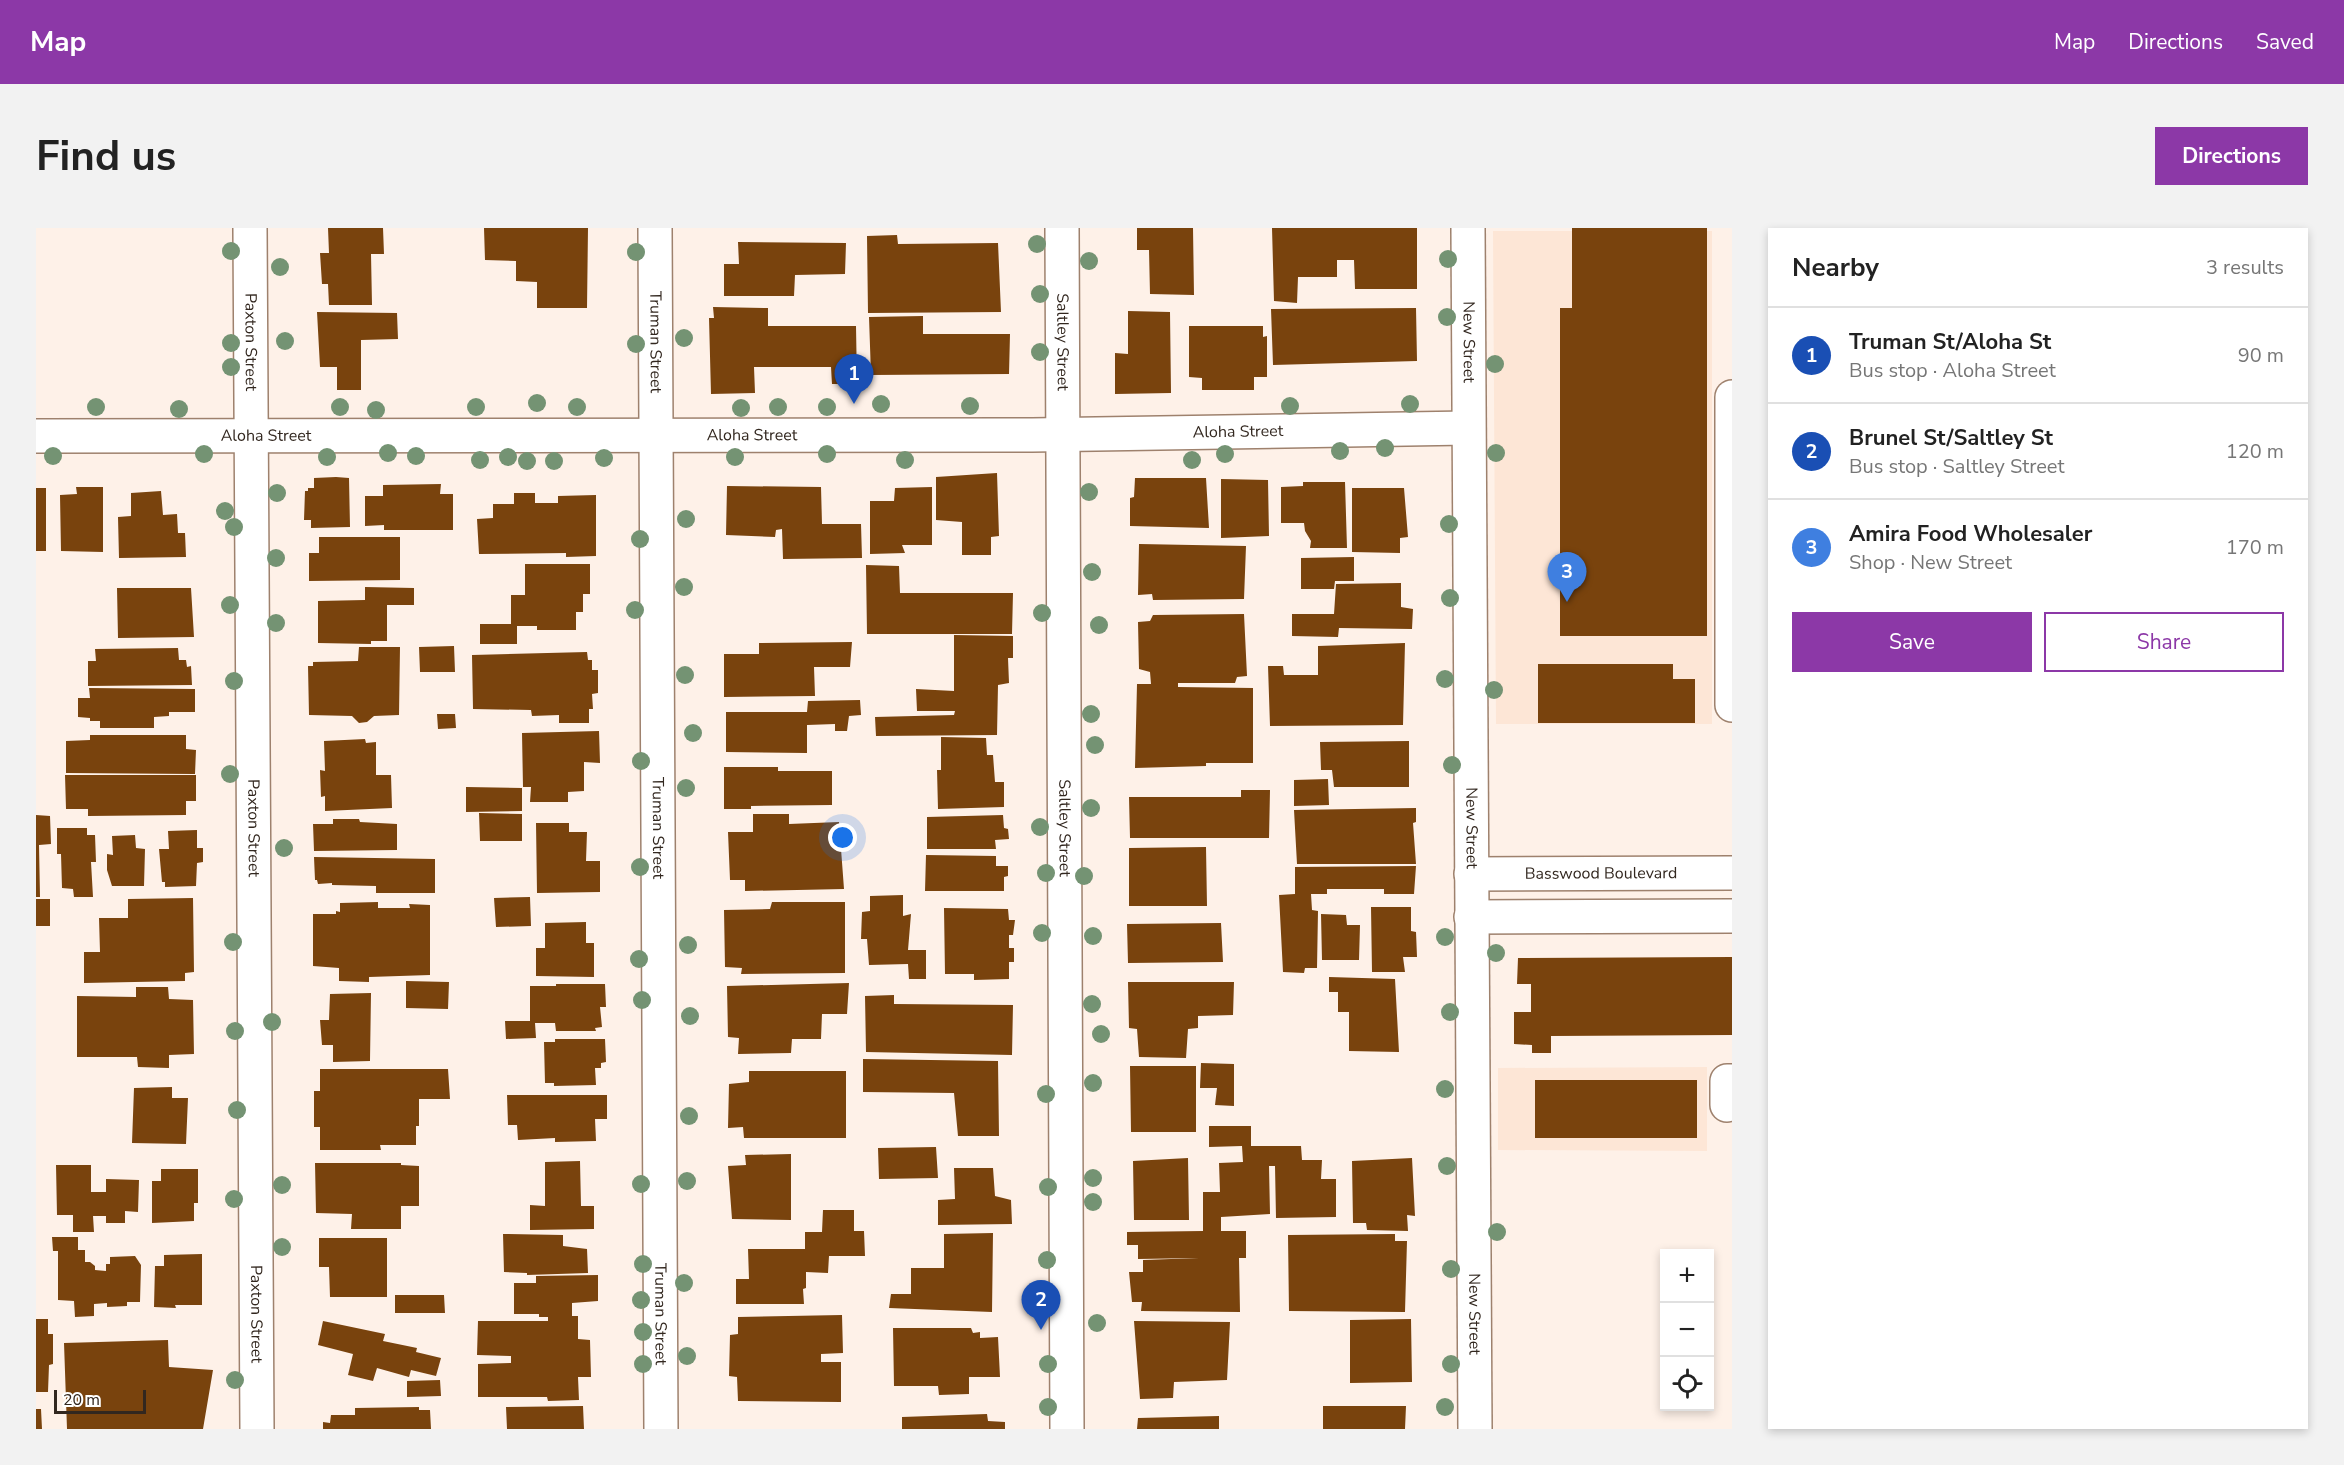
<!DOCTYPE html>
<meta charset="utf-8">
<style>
body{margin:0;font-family:"Nunito Sans",sans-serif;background:#f2f2f2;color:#222}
.controls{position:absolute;right:18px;bottom:18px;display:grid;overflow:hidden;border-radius:0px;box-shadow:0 3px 9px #0003}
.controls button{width:54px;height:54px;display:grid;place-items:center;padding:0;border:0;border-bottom:2px solid #e0e0e0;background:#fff;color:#222;font:30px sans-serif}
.scale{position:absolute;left:18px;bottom:15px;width:92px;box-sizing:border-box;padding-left:6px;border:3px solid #32271f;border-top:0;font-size:16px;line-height:21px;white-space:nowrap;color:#32271f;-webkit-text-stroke:4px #fff;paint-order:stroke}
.you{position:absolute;left:807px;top:610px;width:21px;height:21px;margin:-15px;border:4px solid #fff;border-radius:50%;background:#1a73e8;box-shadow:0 0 0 9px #1a73e833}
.badge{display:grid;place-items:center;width:39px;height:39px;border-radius:50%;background:#8c38a7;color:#fff;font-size:20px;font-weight:700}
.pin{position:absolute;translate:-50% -50px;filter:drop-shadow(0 2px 3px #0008)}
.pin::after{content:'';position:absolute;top:32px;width:21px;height:18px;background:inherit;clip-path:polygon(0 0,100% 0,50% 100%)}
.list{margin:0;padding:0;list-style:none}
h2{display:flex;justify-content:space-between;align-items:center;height:78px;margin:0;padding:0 24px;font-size:26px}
h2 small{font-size:20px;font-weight:400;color:#767676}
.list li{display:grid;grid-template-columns:39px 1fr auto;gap:18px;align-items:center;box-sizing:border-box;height:96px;padding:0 24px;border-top:2px solid #e0e0e0}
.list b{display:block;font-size:22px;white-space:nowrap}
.list p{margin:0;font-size:20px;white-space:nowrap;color:#767676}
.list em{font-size:20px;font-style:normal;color:#767676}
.actions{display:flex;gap:12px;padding:18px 24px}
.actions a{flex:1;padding:14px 0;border:2px solid #8c38a7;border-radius:0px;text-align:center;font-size:21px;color:#8c38a7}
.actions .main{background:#8c38a7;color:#fff}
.icon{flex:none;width:33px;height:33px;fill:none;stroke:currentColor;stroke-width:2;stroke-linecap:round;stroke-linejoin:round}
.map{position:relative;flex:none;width:1696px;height:1201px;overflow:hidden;border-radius:0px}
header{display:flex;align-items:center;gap:36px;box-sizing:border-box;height:84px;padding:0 30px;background:#8c38a7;color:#fff}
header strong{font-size:28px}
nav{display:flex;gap:33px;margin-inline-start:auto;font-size:21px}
.intro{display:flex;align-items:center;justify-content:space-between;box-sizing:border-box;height:144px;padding:0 36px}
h1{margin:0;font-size:42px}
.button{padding:15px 27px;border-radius:0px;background:#8c38a7;color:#fff;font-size:21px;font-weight:700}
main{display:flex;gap:36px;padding:0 36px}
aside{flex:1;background:#fff;border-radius:0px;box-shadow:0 3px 9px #0003}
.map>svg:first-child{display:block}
.built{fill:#fde6d6}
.building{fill:#79430d}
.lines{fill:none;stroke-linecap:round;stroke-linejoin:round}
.minor-casing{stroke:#9e816d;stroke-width:36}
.minor{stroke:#fff;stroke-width:33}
.tree{fill:#749373}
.labels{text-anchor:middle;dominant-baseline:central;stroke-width:6;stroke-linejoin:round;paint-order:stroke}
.street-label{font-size:16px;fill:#32271f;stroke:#fff}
</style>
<header>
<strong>Map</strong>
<nav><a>Map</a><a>Directions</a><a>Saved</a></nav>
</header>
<div class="intro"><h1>Find us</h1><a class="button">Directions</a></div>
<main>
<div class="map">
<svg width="1696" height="1201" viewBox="0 0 1696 1201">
<rect width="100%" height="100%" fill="#fef1e8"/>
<path class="built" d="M1457,3h219v493h-216z
M1671,839v84l-209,-1v-82z"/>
<path class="building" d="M292,0h55l1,26h-13l1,51h-43l-1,-21h-6l-2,-31h9z
M448,0h104l-1,80h-50v-26l-21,-1v-20l-31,-1z
M1101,0h56l1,67 -44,-1 -1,-44h-12z
M1236,0h145v61h-62l-1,-29h-17v17h-39l-1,26 -23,-2z
M1536,0h135v408h-147v-328h12z
M861,7l1,9 100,-1 3,69 -133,1 -1,-77z
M702,14l108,1 -1,31 -50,1 -1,21h-70v-32h15z
M677,79l55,1v18h88l1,58h-25l-1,-17h-77l1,26 -44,1 -2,-76h5z
M1380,80l1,53 -144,4 -2,-56z
M1092,83l42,1 1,81 -56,1v-41l13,1z
M281,84l80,1 1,26 -37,1v50h-24v-23h-17z
M887,88v18h87l-1,40 -138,1 -2,-58z
M1153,98h74v11l4,-1v41h-13v13h-52v-12l-13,-1z
M961,245l2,63 -8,1v18h-29v-33l-26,-2v-43z
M300,249l13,1 1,49 -39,1v-8h-7l1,-29h3v-3h6v-10z
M1099,250h71l3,50 -79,-2v-28l4,-1z
M1185,251l47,1 1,56 -48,2z
M1267,254h42l2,66h-37l1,-7 -6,-10 -1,-8h-23v-36l22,-1z
M405,256l-1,10h13v36h-69v-5l-19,1v-30h18v-11z
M691,258l94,1 1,37h39l1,34 -79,1 -1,-30 -6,1 -1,7 -49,-2z
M40,259h27v65l-42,-1 -1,-56 17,-1z
M896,259v58h-30l3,8 -35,1v-53h24l1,-13z
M0,260h10v63h-10z
M1316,260h52l4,49 -8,1v15l-48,-1z
M125,263l2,24 14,-1 1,19h7l1,24 -67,1 -1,-41 13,-1v-23z
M478,265h21v10h23v-7l38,-1v61l-30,1v-4l-87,1 -2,-35 16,-1v-14h21z
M283,309h81v43l-91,1v-28h10z
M1103,316l107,2 -2,53 -91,1 -1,-6 -14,1z
M1318,329v24h-19l-1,8h-33v-31z
M489,336h65v30h-7v18h-7v18h-39v-4h-20v18h-37v-20h31v-29h14z
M830,337l33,1 1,27h113l-1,41h-145z
M1365,355v24l12,2 -1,20 -73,-1 -1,9 -46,-1v-22h42l2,-30z
M329,359l49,1v17h-27v36h-16v3l-53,-1v-42l47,-1z
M81,360h74l3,49 -76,1z
M1208,386l3,62 -10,1 -2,6h-57v4l75,1v75h-47v3l-71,2 2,-84h14l-1,-12 -11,-3 -1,-47 12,-1 3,-6z
M918,407l59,1v22h-5l1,25 -11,2 -1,50 -121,1 -1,-19 79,-2 1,-4h-38l-1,-22 38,2z
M816,414l-2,25h-36l1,29 -91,1v-43h35v-11z
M1369,415l-2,82 -133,1 -2,-60h15l1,9h34v-29z
M418,418l1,26h-35l-1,-25z
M323,419h41l-1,68 -25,1 -7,6 -8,1 -7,-7 -43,-1 -1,-49h5v-4l45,-1z
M142,420l1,12h7l1,7 4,-1 1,19 -104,1v-25h8l-1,-12z
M551,424l1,8h4v10h6v23l-6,1 1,15h-4v14h-30v-8l-27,1 -1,-6 -58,-1 -1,-54z
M1502,436h135v15h22v44h-157z
M53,460l106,1v23h-26v4l-15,1v11h-54v-7h-10v-3l-12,-1v-19h12z
M824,472l1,15 -12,1 -2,15h-12v-7l-28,1v28l-81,-1v-40h81l1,-11z
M401,486h18l1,14 -18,1z
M563,503l1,32 -16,-1v29l-16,1v10h-38l1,-15h-8l-1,-54z
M54,507h96v14l10,1 -1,24 -129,-1v-32l24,-1z
M905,509l45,1 1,17h6l2,27h9v25l-66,2 -1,-39h4z
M329,511l1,4 10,-1v33h15l1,33 -67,3v-15l-4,1 -1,-27 5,1 -1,-30z
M1373,513v46h-75l-2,-17h-11l-1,-28z
M688,539h54v4h54v34l-81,1v3h-27z
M29,547h131v26h-10v14l-98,1v-7h-22z
M1292,551l1,26 -35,1v-26z
M430,559l56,1v23l-56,1z
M1205,562h29l-1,48h-139l-1,-41h112z
M1380,580v14l-3,1 3,41h-119l-3,-54z
M443,585l43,1v27h-42z
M717,586h36v10l50,-2 5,67 -99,2v-11h-15l-2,-48h25z
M0,587l14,1 1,28 -12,1 1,52h-4z
M967,587l1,13 4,1 1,10 -14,1 1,9h-69v-32z
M297,591h26l1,3 37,2v26l-83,1 -1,-27h20z
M500,595h33v9h18l-1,29h14v31l-63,1z
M21,600h30v7h8l1,27h-5l2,35h-19l-1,-8 -11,-1 -1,-34h-4z
M161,602v18h6v14l-6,1 -1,23 -31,1v-5h-3l-3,-33h10l-1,-18z
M99,607l1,13 9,1 -1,37h-32l-5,-16v-16l6,1 -1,-19z
M1170,619l1,59h-78v-58z
M890,627l70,1v10h12v10l-4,1v14h-79z
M278,629l121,2v34h-59v-7l-44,-1v-2l-14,1 -1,-4h-2z
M1380,638l-2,28h-30v-5h-57v5h-16l1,16 6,1 -1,57h-12l-1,5 -21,-1 -4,-77 16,-1v-27z
M867,667v21l8,-2 -3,36h18v29h-17l-1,-15 -39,1 -2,-26h-6l1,-27 8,-1v-15z
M494,669l1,29 -35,1 -2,-29z
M157,670l1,74 -9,1v8l-101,2v-31h16l-1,-34h29v-19z
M0,671h14v27h-14z
M342,674v6h32l-1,-4 21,1v70l-61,2v5l-30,-1v-13l-26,-2v-52h23v-3l4,1v-9z
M736,674h73v71l-104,1 1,-6 -17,-1 -1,-57 46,-1z
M1335,679h40v24l5,1 1,25h-14l2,15h-33z
M908,680l64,1 1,11h6l-2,15h-4v13h5v14h-5v17l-35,1v-6h-29z
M1285,686l25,1 1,10h13l-1,35h-37z
M550,694v21h8v34l-58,-1v-28h9v-25z
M1185,695l2,39 -95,1 -1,-39z
M1696,729v78l-181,1v17h-19v-8l-18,-1v-32h17v-28h-14l1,-26z
M1293,749l66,2 4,73 -50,-1v-39h-11v-20h-9z
M370,753l43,1 -1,27 -42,-1z
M1092,754h106l-1,33 -35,1v12l-10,1 -2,29 -47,-1 -2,-28 -8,-1z
M813,755l-2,31h-25l-1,25h-29l-1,14 -53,1 1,-16 -11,-1 -1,-51z
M520,756h49l1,23h-6l2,20 -7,1 1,3h-40l-1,-8h-20l1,15 -30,1 -1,-18h25v-35h26z
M100,759h32l1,12 24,1 1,54 -25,1v13l-31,-1 -1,-10h-60v-61l59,1z
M335,765l-1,68 -37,1v-17h-11l-2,-25h9l1,-26z
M858,767v9l119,1 -1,50 -146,-3 -1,-56z
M519,811h50l1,23 -5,1v5h-6l1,17 -42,1v-3h-9l-1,-41h11z
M827,831l135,2 1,75h-41l-4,-43 -91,-1z
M1165,835l33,1v42l-19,-1 2,-17h-17z
M1094,838h66v66h-65z
M284,841h128l2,30h-31v27h-3v19h-36l1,5h-61v-23h-6v-36h6z
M713,843h97v67h-102l-1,-11 -15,1 1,-44 20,-2z
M1499,852h162v58h-162z
M136,859v11h16l-2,46 -54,-1 2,-55z
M471,867h100v24h-12l1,22 -41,1v-4l-37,2 -1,-15h-9z
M1173,898h42v20h50l1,14h20l-1,19h15v38l-60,1 -1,-52h-6l1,48 -49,3v14h25v27h-7l1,54 -99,-1 1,-9h-10l-3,-30h14v-12l56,-2 -61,1v-14h-11v-13l76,-1v-39h17l-1,-29 24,-1 -1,-16 -33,1z
M900,919l2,31 -59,1 -1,-31z
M755,926v66l-59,-1 -4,-53 18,-1 -1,-10z
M1152,930l1,62h-55l-1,-59z
M1376,930l3,58 -8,-1 1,16 -41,-1 -1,-7h-13l-1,-62z
M544,933l1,45h13v23l-64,1v-25l15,1v-44z
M279,935h86v2l18,1v40h-18v23h-50l1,-15 -36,-1z
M20,937h35v27h15v-13l33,1 -1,32 -13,-1v12h-19v-7h-13l1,16h-21v-17h-16z
M918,940h39l2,28 16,4 1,24 -74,1v-25l17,-1z
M125,941h37v34h-4v18l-42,2v-42h9z
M787,982h31v21h10l1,25h-36l-1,17 -22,-1v16l-3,1 1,15h-68v-25h13l-1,-30h57v-17h17z
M957,1005l-1,79 -103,-4 2,-14h20v-26h33v-34z
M467,1006l60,1v11l24,3 1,24 -61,2v-2l-23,-1z
M1359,1006v7h12l-2,71 -116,-1 -1,-76z
M16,1009h26v13h7v12h5l5,4v4l11,1v-7h4v-7l25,-1 6,9 -1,37h-13v4l-20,1v-4l-13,1v12l-19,1 -1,-16 -16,-1v-49h-5z
M283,1010h68v59h-57l-1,-30h-10z
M166,1026v51h-27l1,3 -22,-1 1,-41h9v-11z
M562,1047v26l-26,2v13h6v23l12,1 1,37h-13l1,23 -31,1 -1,-4h-69v-33l33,-1v-7l-34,-1 1,-34h70v-4h-9v-3h-25v-31h22v-7z
M359,1067h49l1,18h-50z
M806,1087l1,38 -22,1v8h20v40l-103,-1 -1,-24 -8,-1 1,-41 8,-1v-17z
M0,1091h12v15h5v30l-4,1 -1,27h-12z
M1375,1091l1,63 -62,1v-63z
M287,1093l62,13 -2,7 34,7 -1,4 25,6 -5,18 -25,-6 -2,7 -32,-9 -4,13 -25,-6 5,-21 -35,-9z
M1098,1093l96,1 -3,58 -53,2 -1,16 -33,1z
M857,1100h78l2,5 7,-1v6l18,-1 2,40h-31v17l-30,1 -1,-9h-44z
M132,1112l1,27 44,3 -10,59h-136l-3,-86z
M404,1152l1,16 -34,1v-16z
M547,1178l1,23h-77l-1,-22z
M1287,1178h83l-1,23h-82z
M383,1179v3h11l1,19h-108v-7l7,1 1,-8h24v-7z
M0,1181h5l1,20h-6z
M951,1186l1,7 17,1v7h-103v-12z
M1183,1188v13h-82l1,-11z"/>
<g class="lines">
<g class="minor-casing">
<g id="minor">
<path id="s1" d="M214,0l7,1201"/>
<path id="s2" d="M619,0l6,1201"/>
<path id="s3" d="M1026,0l5,1201"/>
<path id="s4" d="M1432,0l7,1201"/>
<path d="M1696,169v308"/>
<path id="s5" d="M0,208l996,-1 436,-7"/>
<path id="s6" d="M1435,646l261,-1"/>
<path d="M1435,689l261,-1"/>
<path d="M1691,877v-24h5"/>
</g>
</g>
<use href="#minor" class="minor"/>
</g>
<g class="tree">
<circle cx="1001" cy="16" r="9"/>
<circle cx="195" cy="23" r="9"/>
<circle cx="600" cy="24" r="9"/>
<circle cx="1412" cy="31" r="9"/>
<circle cx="1053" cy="33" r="9"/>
<circle cx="244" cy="39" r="9"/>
<circle cx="1004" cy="66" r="9"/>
<circle cx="1411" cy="89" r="9"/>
<circle cx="648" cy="110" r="9"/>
<circle cx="249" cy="113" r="9"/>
<circle cx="195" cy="115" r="9"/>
<circle cx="600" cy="116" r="9"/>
<circle cx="1004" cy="124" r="9"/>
<circle cx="1459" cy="136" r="9"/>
<circle cx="195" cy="139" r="9"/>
<circle cx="501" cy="175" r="9"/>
<circle cx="845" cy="176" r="9"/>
<circle cx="1374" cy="176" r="9"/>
<circle cx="934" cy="178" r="9"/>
<circle cx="1254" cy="178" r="9"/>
<circle cx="60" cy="179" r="9"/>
<circle cx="304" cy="179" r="9"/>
<circle cx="440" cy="179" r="9"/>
<circle cx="541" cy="179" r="9"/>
<circle cx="742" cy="179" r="9"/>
<circle cx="791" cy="179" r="9"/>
<circle cx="705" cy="180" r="9"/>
<circle cx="143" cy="181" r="9"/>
<circle cx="340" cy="182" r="9"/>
<circle cx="1349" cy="220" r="9"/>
<circle cx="1304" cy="223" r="9"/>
<circle cx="352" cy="225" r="9"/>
<circle cx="1460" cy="225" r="9"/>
<circle cx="168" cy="226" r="9"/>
<circle cx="791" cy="226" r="9"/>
<circle cx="1189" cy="226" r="9"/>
<circle cx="17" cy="228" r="9"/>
<circle cx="380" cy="228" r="9"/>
<circle cx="291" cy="229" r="9"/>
<circle cx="472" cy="229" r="9"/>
<circle cx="699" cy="229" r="9"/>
<circle cx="568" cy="230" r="9"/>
<circle cx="444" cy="232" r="9"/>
<circle cx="869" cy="232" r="9"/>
<circle cx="1156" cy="232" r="9"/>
<circle cx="491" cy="233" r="9"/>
<circle cx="518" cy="233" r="9"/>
<circle cx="1053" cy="264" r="9"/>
<circle cx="241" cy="265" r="9"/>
<circle cx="189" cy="283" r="9"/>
<circle cx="650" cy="291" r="9"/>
<circle cx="1413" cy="296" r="9"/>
<circle cx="198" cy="299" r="9"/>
<circle cx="604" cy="311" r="9"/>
<circle cx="240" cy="330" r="9"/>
<circle cx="1056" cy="344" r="9"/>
<circle cx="648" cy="359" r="9"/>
<circle cx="1414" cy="370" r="9"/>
<circle cx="194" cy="377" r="9"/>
<circle cx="599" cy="382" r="9"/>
<circle cx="1006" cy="385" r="9"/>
<circle cx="240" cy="395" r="9"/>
<circle cx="1063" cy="397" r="9"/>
<circle cx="649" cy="447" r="9"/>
<circle cx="1409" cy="451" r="9"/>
<circle cx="198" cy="453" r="9"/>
<circle cx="1458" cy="462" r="9"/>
<circle cx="1055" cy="486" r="9"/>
<circle cx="657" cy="505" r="9"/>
<circle cx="1059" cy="517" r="9"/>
<circle cx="605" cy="533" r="9"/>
<circle cx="1416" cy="537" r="9"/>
<circle cx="194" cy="546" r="9"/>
<circle cx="650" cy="560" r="9"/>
<circle cx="1055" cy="580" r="9"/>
<circle cx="1004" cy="599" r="9"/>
<circle cx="248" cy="620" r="9"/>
<circle cx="604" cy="639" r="9"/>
<circle cx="1010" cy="645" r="9"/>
<circle cx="1048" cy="648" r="9"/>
<circle cx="1006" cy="705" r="9"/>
<circle cx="1057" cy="708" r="9"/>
<circle cx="1409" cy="709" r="9"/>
<circle cx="197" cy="714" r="9"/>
<circle cx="652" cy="717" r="9"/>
<circle cx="1460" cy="725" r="9"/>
<circle cx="603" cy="731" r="9"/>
<circle cx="606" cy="772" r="9"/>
<circle cx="1056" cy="776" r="9"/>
<circle cx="1414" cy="784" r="9"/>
<circle cx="654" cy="788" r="9"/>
<circle cx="236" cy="794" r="9"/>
<circle cx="199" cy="803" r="9"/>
<circle cx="1065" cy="806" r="9"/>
<circle cx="1057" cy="855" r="9"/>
<circle cx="1409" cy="861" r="9"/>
<circle cx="1010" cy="866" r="9"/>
<circle cx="201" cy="882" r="9"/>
<circle cx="653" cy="888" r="9"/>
<circle cx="1411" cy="938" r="9"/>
<circle cx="1057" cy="950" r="9"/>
<circle cx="651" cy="953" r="9"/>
<circle cx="605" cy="956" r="9"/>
<circle cx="246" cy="957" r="9"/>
<circle cx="1012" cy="959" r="9"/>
<circle cx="198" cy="971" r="9"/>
<circle cx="1057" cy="974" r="9"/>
<circle cx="1461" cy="1004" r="9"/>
<circle cx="246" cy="1019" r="9"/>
<circle cx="1011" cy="1032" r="9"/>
<circle cx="607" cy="1036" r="9"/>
<circle cx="1415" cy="1041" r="9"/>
<circle cx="648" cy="1055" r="9"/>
<circle cx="605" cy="1072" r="9"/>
<circle cx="1061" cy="1095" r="9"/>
<circle cx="607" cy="1104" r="9"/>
<circle cx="651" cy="1128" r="9"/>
<circle cx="607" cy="1136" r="9"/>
<circle cx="1012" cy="1136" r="9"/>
<circle cx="1415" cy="1136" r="9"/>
<circle cx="199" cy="1152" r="9"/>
<circle cx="1012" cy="1179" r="9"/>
<circle cx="1409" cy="1179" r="9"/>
</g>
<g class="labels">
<g class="street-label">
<text stroke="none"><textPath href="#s1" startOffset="114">Paxton Street</textPath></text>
<text stroke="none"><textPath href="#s2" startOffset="114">Truman Street</textPath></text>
<text stroke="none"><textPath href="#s3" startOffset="114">Saltley Street</textPath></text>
<text stroke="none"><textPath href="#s4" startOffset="114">New Street</textPath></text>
<text stroke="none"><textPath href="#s5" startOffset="1202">Aloha Street</textPath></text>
<text stroke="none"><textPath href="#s5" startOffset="716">Aloha Street</textPath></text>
<text stroke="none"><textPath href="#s5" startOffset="230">Aloha Street</textPath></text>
<text stroke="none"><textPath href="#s1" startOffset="600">Paxton Street</textPath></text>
<text stroke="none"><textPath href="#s3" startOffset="600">Saltley Street</textPath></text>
<text stroke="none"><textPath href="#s2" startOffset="600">Truman Street</textPath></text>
<text stroke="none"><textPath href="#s4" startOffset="600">New Street</textPath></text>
<text stroke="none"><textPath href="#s6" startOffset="130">Basswood Boulevard</textPath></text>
<text stroke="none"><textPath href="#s1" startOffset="1086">Paxton Street</textPath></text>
<text stroke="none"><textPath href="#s2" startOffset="1086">Truman Street</textPath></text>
<text stroke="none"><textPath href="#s4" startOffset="1086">New Street</textPath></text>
</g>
</g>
</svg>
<div class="controls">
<button>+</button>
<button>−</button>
<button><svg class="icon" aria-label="locate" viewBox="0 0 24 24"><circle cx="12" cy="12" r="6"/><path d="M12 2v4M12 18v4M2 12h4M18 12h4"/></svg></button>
</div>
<div class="scale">20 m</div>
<div class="you"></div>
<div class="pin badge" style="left:818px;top:176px;background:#1a4fb4">1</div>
<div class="pin badge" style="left:1005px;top:1102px;background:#1a4fb4">2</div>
<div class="pin badge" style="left:1531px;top:374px;background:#3f7fe0">3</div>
</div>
<aside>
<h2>Nearby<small>3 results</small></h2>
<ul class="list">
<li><span class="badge" style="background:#1a4fb4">1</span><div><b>Truman St/Aloha St</b><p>Bus stop · Aloha Street</p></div><em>90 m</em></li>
<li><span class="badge" style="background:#1a4fb4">2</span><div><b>Brunel St/Saltley St</b><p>Bus stop · Saltley Street</p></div><em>120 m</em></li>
<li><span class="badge" style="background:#3f7fe0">3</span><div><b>Amira Food Wholesaler</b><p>Shop · New Street</p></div><em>170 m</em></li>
</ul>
<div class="actions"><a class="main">Save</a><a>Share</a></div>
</aside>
</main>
